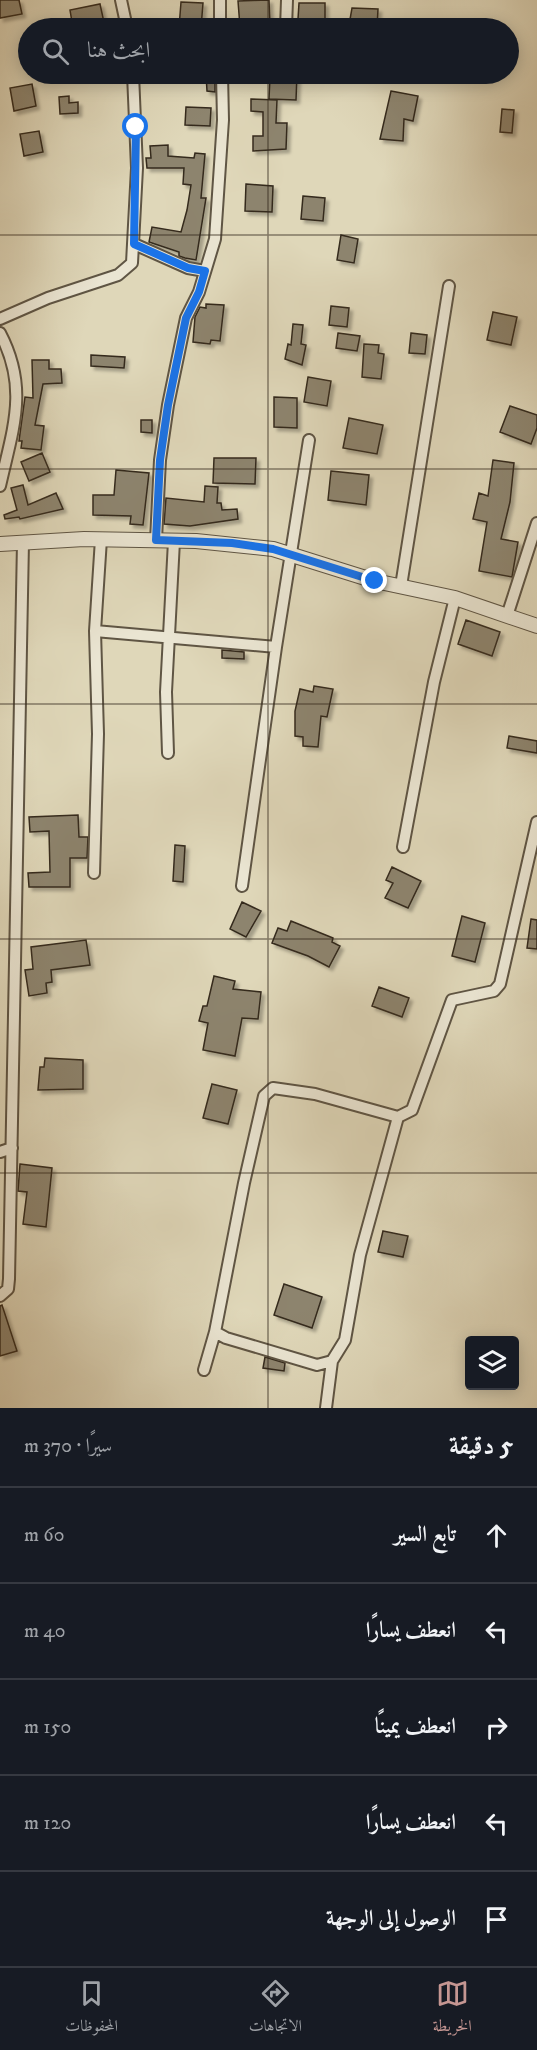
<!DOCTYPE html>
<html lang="ar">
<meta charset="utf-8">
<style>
body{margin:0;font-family:"IM FELL DW Pica",Amiri,serif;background:#242831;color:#f1f3f6;direction:rtl}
.controls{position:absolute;right:18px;bottom:18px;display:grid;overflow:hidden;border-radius:6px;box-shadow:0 3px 15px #0003}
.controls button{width:54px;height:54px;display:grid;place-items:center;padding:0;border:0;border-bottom:2px solid #363941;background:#171b24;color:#f1f3f6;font:30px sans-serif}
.stop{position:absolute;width:18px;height:18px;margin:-14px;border:4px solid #1a73e8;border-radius:50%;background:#fff}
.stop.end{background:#1a73e8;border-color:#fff;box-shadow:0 2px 6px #0008}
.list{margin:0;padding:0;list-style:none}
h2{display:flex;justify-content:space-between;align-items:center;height:78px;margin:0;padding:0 24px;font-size:26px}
h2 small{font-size:20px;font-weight:400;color:#9ea1a6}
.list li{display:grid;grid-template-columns:39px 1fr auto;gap:18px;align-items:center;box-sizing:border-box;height:96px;padding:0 24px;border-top:2px solid #363941}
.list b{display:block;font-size:22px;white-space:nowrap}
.list em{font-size:20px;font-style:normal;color:#9ea1a6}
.icon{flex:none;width:33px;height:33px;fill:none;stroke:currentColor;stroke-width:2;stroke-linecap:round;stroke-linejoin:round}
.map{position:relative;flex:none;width:537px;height:1408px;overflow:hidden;direction:ltr}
.search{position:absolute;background:#171b24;box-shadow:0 3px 15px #0003;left:18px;right:18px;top:18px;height:66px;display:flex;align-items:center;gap:15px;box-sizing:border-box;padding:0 21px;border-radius:33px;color:#9ea1a6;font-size:22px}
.sheet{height:558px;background:#171b24}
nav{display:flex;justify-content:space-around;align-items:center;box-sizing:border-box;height:84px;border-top:2px solid #363941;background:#171b24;font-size:16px;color:#9ea1a6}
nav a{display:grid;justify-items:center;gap:3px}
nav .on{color:#c59692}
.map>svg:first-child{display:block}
.building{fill:#8d846e;stroke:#342a1d;stroke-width:1.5;filter:url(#shadow)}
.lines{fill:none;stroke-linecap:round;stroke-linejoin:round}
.minor-casing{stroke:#5f5544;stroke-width:14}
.tertiary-casing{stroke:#5f5544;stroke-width:16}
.minor{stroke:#eae5d2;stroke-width:10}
.tertiary{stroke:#eae5d2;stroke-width:14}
.route{stroke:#1a73e8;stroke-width:8}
.grid{fill:none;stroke:#342a1d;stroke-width:1.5;stroke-opacity:0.55}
</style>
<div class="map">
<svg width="537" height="1408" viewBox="0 0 537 1408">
<defs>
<filter id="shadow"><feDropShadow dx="3.5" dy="3.5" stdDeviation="1.5" flood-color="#0004"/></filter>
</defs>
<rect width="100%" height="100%" fill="#dfd7b9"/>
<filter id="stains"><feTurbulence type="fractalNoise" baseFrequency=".00333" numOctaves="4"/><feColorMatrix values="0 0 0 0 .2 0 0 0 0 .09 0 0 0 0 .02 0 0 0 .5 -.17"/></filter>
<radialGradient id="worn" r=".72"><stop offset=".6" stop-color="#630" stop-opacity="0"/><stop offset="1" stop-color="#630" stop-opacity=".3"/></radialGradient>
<path class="building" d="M0,0h19l3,14 -22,4z
M269,0l1,25 -30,2 -2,-26z
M181,2l22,1 -2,25h-22z
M299,3h26v25h-20v-9h-7z
M100,4l5,23 -32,1 -3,-18z
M352,8l26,1 -1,19h-26l1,-3h-3z
M206,74h9v18l-8,-1z
M283,74h14l-1,26 -27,-1 1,-22h12z
M32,84l4,22 -22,5 -4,-23z
M391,91l27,5 -5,25 -9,-2 -1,22 -23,-2z
M69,96v7l9,-1v11l-18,1 -1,-17z
M251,99l26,1 -1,23h11l-1,26 -33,2v-15h10v-24l-12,-1z
M186,107l25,1 -1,18 -25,-1z
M502,109l12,1 -2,23 -12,-1z
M39,131l4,21 -19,4 -4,-22z
M168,145v11l26,2 1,-5 10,1 -4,44h5l-10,62 -11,-2 -6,-2v-4l-30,-10 3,-15 29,5 6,-22 4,-25 -8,-1 1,-16h-37l-1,-10h5l-1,-12z
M246,184l27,2 -1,26 -27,-1z
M303,196l22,2 -2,23 -22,-2z
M341,235l17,4 -4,24 -17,-3z
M206,304l18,1 -4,36 -9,-1 -1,4 -17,-2 2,-25 5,-10 6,1z
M331,306l18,2 -2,19 -18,-2z
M493,312l24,5 -6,28 -24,-5z
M293,324l10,1 -2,19 5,1 -4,20 -17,-6 3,-15 3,1z
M338,333l22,3 -3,15 -21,-3z
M411,333l16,2 -2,19 -16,-1z
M364,344l15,1 -1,8 6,1 -3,25 -19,-2z
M91,355l34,2 -1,11 -33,-2z
M32,360h17v9h12l1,14 -19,1 -8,41 9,1 -3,24 -20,-2 1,-7h-3l6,-44 8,1z
M308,377l23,4 -4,25 -23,-4z
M274,397l23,1v30l-23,-1z
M510,406l27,9v13l-6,16 -31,-12z
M349,418l34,7 -6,29 -34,-6z
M141,420h11v13l-11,-1z
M42,453l8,19 -21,9 -8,-19z
M214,458h42l-1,26 -42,-1z
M493,460l21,3 -4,39 -9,37 17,3 -6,35 -33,-6 8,-49 -14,-3 6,-26 9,3z
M116,470l33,3 -6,52 -13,-1 1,-8 -38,-1v-20h21z
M331,471l38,4 -3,30 -38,-5z
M23,485l5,20 28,-12 7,16 -43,10 -1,-2 -14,2 -1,-4 13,-5 -6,-22z
M205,486l13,1 -1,16h4l1,7 15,-1 1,10 -48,7 -26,-2 2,-26 38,4z
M466,620l34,12 -8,24 -34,-12z
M222,650l22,2v7l-22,-1z
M314,686l19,3 -6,28 -6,-1 -3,31 -15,-1v-9l-8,-1v-25l5,-22 13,3z
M509,736l28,5v12l-30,-5z
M78,815l1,22h9l-1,21h-17v29h-41l-1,-14 22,-1 -1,-41 -19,1 -1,-15z
M175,845l10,1 -2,36 -10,-1z
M392,867l29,14 -13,27 -23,-10 8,-15 -7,-3z
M242,902l19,9 -15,26 -16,-8z
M462,916l23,7 -10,39 -23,-6z
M531,919l6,1v29l-10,-1z
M291,921l42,17 -1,4 8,4 -11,21 -21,-11 -36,-13 6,-15 9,3z
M86,940l4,25 -39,5 1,12 -6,1 1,10 -18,3 -4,-26 8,-1 -2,-22z
M214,976l21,5 -2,8 28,3 -3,27 -16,-1 -7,38 -32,-6 5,-27 -9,-2 4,-15h4z
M379,987l30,11 -7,19 -30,-11z
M45,1058l38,2v29l-45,1 2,-23h4z
M212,1084l25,6 -9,34 -25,-6z
M20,1164l32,4 -6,59 -23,-3 4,-32 -9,-1z
M383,1231l25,5 -5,21 -25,-5z
M284,1284l38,13 -10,31 -38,-13z
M2,1305l15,46 -17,5v-50z
M265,1357l20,6 -1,8 -21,-3z"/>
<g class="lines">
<g class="minor-casing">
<path id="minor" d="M121,0l6,28
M220,0v28
M286,28l1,-28
M134,244l54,24 17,3
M0,319l48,-21 70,-23 14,-12 5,-95 -4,-94
M0,333c29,55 13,95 0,153
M156,540l4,-80 8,-55 18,-87 13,-26 16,-53 8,-119 -1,-46
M401,586l48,-300
M507,616l30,-93
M95,631l181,16
M168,753l-2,-61 8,-151
M403,847l31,-165 21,-84
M94,873l4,-139 -3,-103 6,-92
M242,886l34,-239 33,-207
M398,1117l-38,138 -15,85 -13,21 -15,4 -91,-27 -11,-6 29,-149 20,-87 9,-8 42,6 83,23 14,-7 40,-110 42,-9 6,-7 37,-162
M0,1152l12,-4
M0,1296l8,-7 1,-10 14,-737
M204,1370l11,-38
M326,1408l6,-47"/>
</g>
<g class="tertiary-casing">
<path id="tertiary" d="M0,544l84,-5 112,2 77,8 102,32 80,17 82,28"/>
</g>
<use href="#minor" class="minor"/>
<use href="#tertiary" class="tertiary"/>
</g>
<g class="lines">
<path class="route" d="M136,127l-2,117 54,24 17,3 -6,21 -13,26 -18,87 -8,55 -4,80 76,3 41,6 102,32"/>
</g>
<path class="grid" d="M268,0v28M268,74v1334M0,235h537M0,469h537M0,704h537M0,939h537M0,1173h537"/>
<rect width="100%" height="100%" filter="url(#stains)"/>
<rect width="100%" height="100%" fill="url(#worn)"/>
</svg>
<div class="controls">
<button><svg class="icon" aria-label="layers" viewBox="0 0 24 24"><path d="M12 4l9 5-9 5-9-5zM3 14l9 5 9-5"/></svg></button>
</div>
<div class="stop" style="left:136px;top:127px"></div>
<div class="stop end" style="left:375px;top:581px"></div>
<div class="search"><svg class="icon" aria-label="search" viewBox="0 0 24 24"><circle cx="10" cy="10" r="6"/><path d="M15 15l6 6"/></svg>ابحث هنا</div>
</div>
<section class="sheet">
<h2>5 دقيقة<small>سيرًا · 370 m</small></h2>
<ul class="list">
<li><svg class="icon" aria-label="ahead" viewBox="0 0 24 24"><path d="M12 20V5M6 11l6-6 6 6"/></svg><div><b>تابع السير</b></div><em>60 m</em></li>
<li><svg class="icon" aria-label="left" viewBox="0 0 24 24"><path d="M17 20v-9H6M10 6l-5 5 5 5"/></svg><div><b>انعطف يسارًا</b></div><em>40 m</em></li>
<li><svg class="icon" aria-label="right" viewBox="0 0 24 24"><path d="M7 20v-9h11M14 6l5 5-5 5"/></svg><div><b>انعطف يمينًا</b></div><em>150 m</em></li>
<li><svg class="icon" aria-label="left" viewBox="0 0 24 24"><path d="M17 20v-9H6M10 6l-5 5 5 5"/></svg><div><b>انعطف يسارًا</b></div><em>120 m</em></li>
<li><svg class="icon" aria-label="arrive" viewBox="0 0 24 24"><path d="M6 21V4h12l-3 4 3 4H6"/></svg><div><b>الوصول إلى الوجهة</b></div></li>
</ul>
</section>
<nav>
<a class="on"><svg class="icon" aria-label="map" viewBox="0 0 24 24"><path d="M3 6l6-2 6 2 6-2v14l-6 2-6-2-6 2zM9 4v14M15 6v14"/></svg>الخريطة</a>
<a><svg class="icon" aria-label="directions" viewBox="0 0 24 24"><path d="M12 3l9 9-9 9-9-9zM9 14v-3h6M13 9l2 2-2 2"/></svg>الاتجاهات</a>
<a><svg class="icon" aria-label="saved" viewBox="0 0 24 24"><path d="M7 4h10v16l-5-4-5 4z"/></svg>المحفوظات</a>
</nav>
